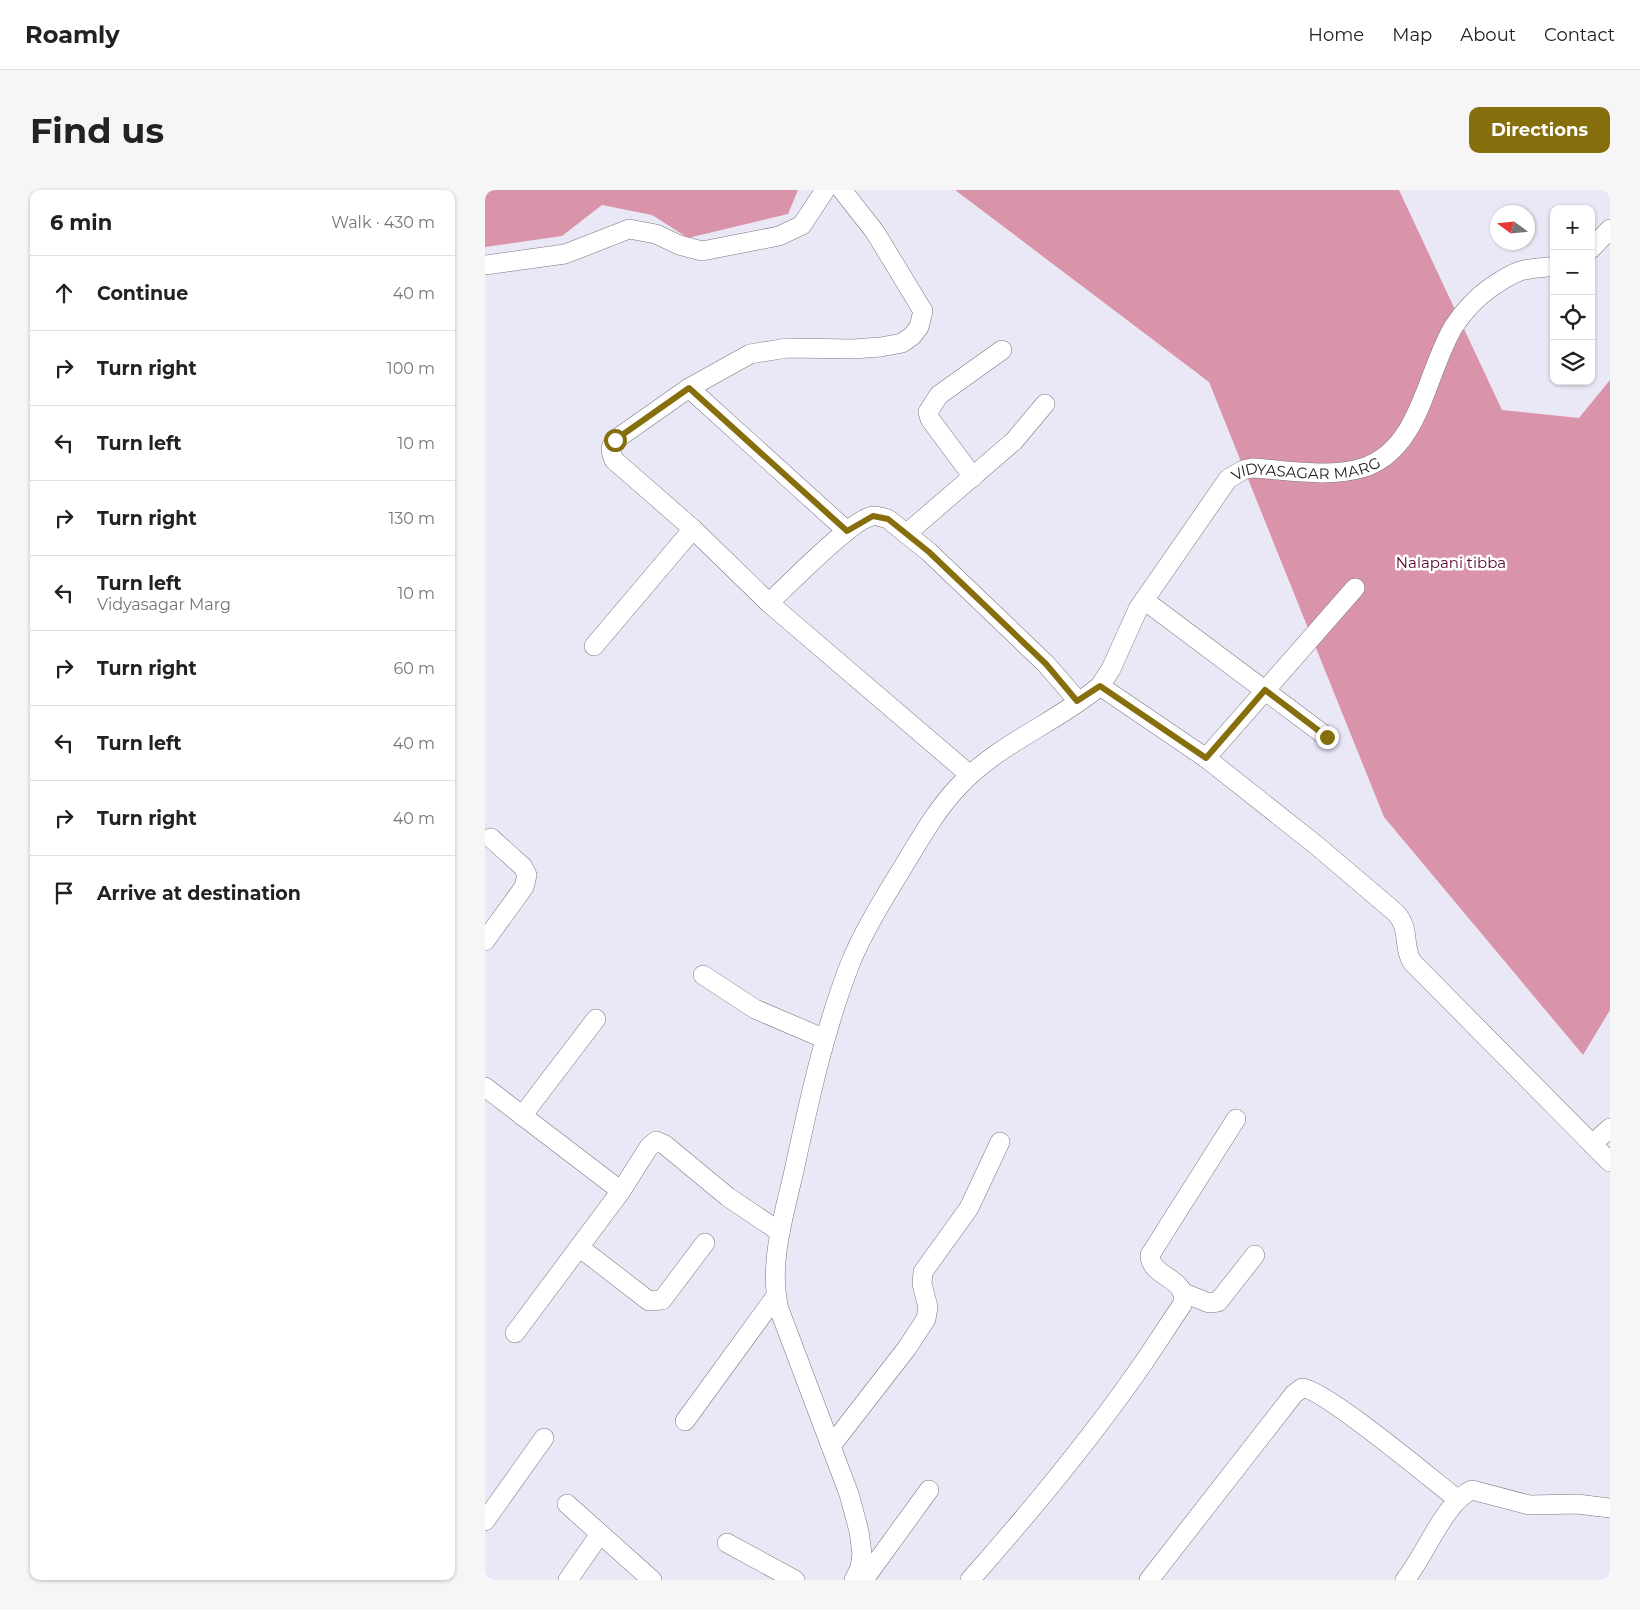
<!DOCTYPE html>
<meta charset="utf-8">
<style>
body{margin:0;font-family:Montserrat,sans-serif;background:#f6f6f6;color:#222}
.controls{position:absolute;right:15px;top:15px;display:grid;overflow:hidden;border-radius:10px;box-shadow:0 1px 4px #0004}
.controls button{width:45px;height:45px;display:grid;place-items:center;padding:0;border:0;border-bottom:1px solid #e0e0e0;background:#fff;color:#222;font:25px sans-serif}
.compass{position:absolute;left:1005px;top:15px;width:45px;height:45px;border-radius:50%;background:#fff;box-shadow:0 1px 4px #0004;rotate:285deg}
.stop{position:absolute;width:15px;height:15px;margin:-11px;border:4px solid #866e0c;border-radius:50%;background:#fff}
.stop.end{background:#866e0c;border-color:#fff;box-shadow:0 1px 5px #0008}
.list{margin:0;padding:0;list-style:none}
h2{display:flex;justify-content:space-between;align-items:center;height:65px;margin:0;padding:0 20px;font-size:21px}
h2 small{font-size:16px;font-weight:400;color:#767676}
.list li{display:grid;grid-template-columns:32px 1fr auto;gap:15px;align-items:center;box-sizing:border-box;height:75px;padding:0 20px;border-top:1px solid #e0e0e0}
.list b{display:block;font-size:19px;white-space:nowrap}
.list p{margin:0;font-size:16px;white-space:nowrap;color:#767676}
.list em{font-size:16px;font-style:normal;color:#767676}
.icon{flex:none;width:28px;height:28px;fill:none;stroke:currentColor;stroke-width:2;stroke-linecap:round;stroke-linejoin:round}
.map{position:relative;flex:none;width:1125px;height:1390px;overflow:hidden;border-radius:10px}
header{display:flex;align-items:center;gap:30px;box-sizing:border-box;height:70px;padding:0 25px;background:#fff;border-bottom:1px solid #e0e0e0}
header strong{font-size:24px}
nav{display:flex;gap:28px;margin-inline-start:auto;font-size:18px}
.intro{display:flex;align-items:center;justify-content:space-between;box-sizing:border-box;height:120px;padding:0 30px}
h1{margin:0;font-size:35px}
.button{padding:12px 22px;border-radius:10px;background:#866e0c;color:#fff;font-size:18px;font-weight:700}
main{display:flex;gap:30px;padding:0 30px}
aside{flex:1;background:#fff;border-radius:10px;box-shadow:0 1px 4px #0004}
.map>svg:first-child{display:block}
.forest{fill:#da94aa}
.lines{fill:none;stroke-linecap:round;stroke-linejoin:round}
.minor-casing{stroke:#797683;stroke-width:20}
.minor{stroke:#fff;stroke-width:19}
.route{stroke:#866e0c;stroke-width:6}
.labels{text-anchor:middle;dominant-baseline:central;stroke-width:5;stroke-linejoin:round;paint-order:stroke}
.street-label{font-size:15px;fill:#1b1a1f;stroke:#fff}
.park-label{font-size:15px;fill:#5b062f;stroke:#fff}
</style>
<header>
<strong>Roamly</strong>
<nav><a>Home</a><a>Map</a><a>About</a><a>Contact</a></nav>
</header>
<div class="intro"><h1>Find us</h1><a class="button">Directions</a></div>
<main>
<aside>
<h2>6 min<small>Walk · 430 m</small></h2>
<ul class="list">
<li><svg class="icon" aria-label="ahead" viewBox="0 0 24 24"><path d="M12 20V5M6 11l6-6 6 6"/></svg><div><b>Continue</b></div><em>40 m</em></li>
<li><svg class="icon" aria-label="right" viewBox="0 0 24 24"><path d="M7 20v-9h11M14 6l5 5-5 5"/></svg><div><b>Turn right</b></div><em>100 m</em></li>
<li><svg class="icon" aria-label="left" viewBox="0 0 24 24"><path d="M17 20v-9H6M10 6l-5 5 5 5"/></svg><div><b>Turn left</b></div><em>10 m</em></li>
<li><svg class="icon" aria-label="right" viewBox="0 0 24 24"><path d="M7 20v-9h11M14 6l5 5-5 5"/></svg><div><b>Turn right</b></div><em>130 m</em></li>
<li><svg class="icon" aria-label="left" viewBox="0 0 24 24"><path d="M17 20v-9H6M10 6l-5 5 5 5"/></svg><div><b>Turn left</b><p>Vidyasagar Marg</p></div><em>10 m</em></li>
<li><svg class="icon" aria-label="right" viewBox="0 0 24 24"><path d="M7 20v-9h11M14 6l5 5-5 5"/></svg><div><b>Turn right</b></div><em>60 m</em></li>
<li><svg class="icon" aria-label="left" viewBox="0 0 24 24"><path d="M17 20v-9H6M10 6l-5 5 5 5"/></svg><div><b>Turn left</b></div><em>40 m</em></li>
<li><svg class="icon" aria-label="right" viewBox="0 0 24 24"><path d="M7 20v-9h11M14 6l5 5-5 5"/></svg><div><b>Turn right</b></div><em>40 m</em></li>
<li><svg class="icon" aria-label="arrive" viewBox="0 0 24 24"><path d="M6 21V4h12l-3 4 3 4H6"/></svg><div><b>Arrive at destination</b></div></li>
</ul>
</aside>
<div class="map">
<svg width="1125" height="1390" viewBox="0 0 1125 1390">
<rect width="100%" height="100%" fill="#eae7f6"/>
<path class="forest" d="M0,0h313l-10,24 -100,24 -36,-23 -50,-10 -40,31 -77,11z
M470,0h444l103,220 77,8 31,-38v630l-27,45 -199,-238 -175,-435z"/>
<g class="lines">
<g class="minor-casing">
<g id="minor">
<path d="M1106,59l19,-20"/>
<path d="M0,75l80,-11 64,-25 27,5 23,11 23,6 77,-15 23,-11 23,-35"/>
<path d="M204,198l61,-34 37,-6 66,1 28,-2 21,-4 10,-7 7,-9 4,-16 -48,-79 -33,-42"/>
<path d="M488,287l-43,-58 -2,-7 11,-17 63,-45"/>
<path d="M362,341l-158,-143 -74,52c-5,7 -5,11 -1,20l79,69 76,74 201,172"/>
<path d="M421,344l108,-93 31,-37"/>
<path d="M659,410l183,137"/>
<path d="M284,413c18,-17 84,-85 104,-87 4,-1 10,2 15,3l41,33 117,112 32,37"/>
<path d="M109,456l99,-117"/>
<path d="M615,496l106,72 149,-170"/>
<path d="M721,568l110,87 80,68c15,17 6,32 16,49l198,200"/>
<path d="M0,751l39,-54 3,-12 -4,-8 -32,-29"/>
<path d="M218,785l52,34 70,30"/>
<path d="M0,897l136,104"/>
<path d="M37,926l74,-97"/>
<path d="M1107,954l18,-16"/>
<path d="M94,1057l70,54 13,-1 43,-57"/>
<path d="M699,1103l25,10 9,-1 37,-47"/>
<path d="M30,1143l106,-142 28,-44 7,-6 9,4 63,52 52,35"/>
<path d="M200,1231l91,-125"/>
<path d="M346,1256l76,-98 19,-29 2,-12 -6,-23 1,-12 46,-64 31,-66"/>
<path d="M82,1314l85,76"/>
<path d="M0,1331l59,-83"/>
<path d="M242,1353l68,37"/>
<path d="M383,1384l61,-84"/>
<path d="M83,1390l32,-46"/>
<path id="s1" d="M369,1390l6,-12 2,-14 -3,-23 -10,-37 -70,-185c-11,-44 5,-94 15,-138 15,-70 30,-140 56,-207 14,-34 34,-66 53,-97 17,-28 33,-57 56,-81 40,-43 97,-63 141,-100l11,-17 27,-60 90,-130 15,-9 9,-2c35,2 76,10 110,0 59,-18 64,-97 92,-142 10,-15 22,-28 36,-38 10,-7 19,-13 30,-17 10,-3 23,-3 34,-5"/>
<path d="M485,1390c62,-70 121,-141 174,-218 13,-19 25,-38 38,-57 9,-27 -32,-27 -32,-50l86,-136"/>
<path d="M664,1390l145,-186 8,-6c21,0 132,93 155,111"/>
<path d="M920,1390c20,-24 40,-79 67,-90l57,15 48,-1 33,4"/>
</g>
</g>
<use href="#minor" class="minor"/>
</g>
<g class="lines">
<path class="route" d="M130,250l74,-52 158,143 26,-15 15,3 41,33 117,112 31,37 23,-15 106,72 59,-68 62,47"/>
</g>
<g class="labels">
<g class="street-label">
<text stroke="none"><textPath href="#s1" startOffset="1349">VIDYASAGAR MARG</textPath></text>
</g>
<g class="park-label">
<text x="966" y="372">Nalapani tibba</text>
</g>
</g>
</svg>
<div class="controls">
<button>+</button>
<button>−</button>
<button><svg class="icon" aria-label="locate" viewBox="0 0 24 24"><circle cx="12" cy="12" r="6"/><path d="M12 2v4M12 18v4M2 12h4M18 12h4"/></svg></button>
<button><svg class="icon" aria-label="layers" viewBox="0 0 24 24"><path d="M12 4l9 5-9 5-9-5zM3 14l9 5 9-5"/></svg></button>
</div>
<svg class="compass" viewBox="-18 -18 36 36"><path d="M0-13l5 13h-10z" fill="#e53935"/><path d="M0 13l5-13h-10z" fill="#767676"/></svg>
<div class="stop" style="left:130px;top:250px"></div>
<div class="stop end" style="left:842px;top:547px"></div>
</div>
</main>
